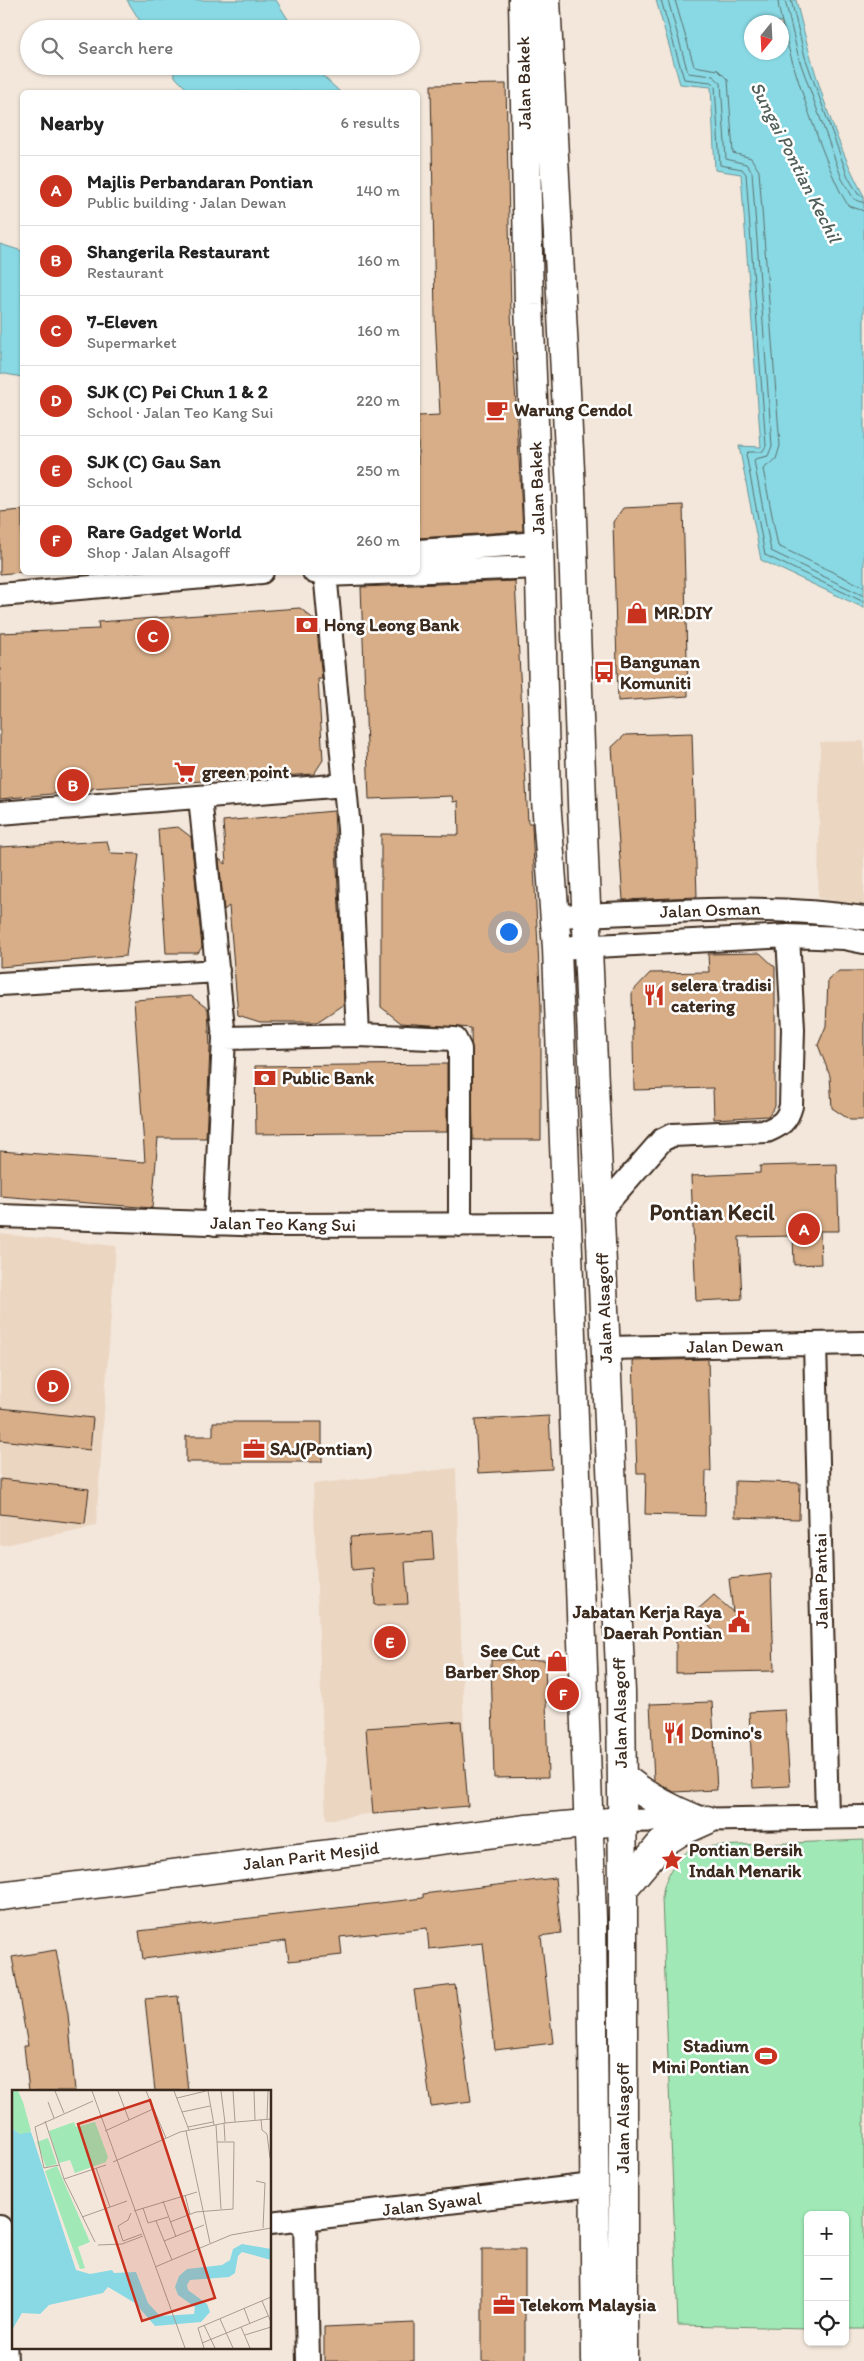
<!DOCTYPE html>
<meta charset="utf-8">
<style>
body{margin:0;font-family:Itim,sans-serif;background:#f2f2f2;color:#222}
.controls{position:absolute;right:15px;bottom:15px;display:grid;overflow:hidden;border-radius:8px;box-shadow:0 1px 4px #0004}
.controls button{width:45px;height:45px;display:grid;place-items:center;padding:0;border:0;border-bottom:1px solid #e0e0e0;background:#fff;color:#222;font:25px sans-serif}
.compass{position:absolute;left:744px;top:15px;width:45px;height:45px;border-radius:50%;background:#fff;box-shadow:0 1px 4px #0004;rotate:198deg}
.you{position:absolute;left:508px;top:931px;width:18px;height:18px;margin:-12px;border:4px solid #fff;border-radius:50%;background:#1a73e8;box-shadow:0 0 0 8px #1a73e833}
.badge{display:grid;place-items:center;width:32px;height:32px;border-radius:50%;background:#c8321e;color:#fff;font-size:16px;font-weight:700}
.pin{position:absolute;translate:-50% -50%;border:2px solid #fff;box-shadow:0 1px 5px #0006}
.list{margin:0;padding:0;list-style:none}
h2{display:flex;justify-content:space-between;align-items:center;height:65px;margin:0;padding:0 20px;font-size:21px}
h2 small{font-size:16px;font-weight:400;color:#767676}
.list li{display:grid;grid-template-columns:32px 1fr auto;gap:15px;align-items:center;box-sizing:border-box;height:70px;padding:0 20px;border-top:1px solid #e0e0e0}
.list b{display:block;font-size:19px;white-space:nowrap}
.list p{margin:0;font-size:16px;white-space:nowrap;color:#767676}
.list em{font-size:16px;font-style:normal;color:#767676}
.icon{flex:none;width:28px;height:28px;fill:none;stroke:currentColor;stroke-width:2;stroke-linecap:round;stroke-linejoin:round}
.map{position:relative;flex:none;width:864px;height:2361px;overflow:hidden}
.search{position:absolute;background:#fff;box-shadow:0 1px 4px #0004;left:20px;top:20px;width:400px;height:55px;display:flex;align-items:center;gap:12px;box-sizing:border-box;padding:0 18px;border-radius:28px;color:#767676;font-size:19px}
.panel{position:absolute;background:#fff;box-shadow:0 1px 4px #0004;left:20px;top:90px;width:400px;height:485px;border-radius:8px}
.map>svg:first-child{display:block}
.built{fill:#ebd6c2}
.green{fill:#a0e9b7;stroke:#6e8a6a}
.water{fill:#89d9e4;stroke:#6a9395;fill-rule:evenodd}
.lines{fill:none;stroke-linecap:round;stroke-linejoin:round}
.shore{stroke:#5a706d;stroke-width:1}
.building{fill:#d7ae88;stroke:#3b2a1e}
.street-casing{stroke:#3b2a1e;stroke-width:26}
.secondary-casing{stroke:#3b2a1e;stroke-width:31}
.highway-casing{stroke:#3b2a1e;stroke-width:31}
.street{stroke:#fff;stroke-width:22}
.secondary{stroke:#fff;stroke-width:28}
.highway{stroke:#fff;stroke-width:28}
.labels{text-anchor:middle;dominant-baseline:central;stroke-width:5;stroke-linejoin:round;paint-order:stroke}
.street-label{font-size:18px;fill:#3b2a1e;stroke:#fff}
.poi-label{font-size:18px;font-weight:bold;fill:#3b2a1e;stroke:#fff;text-anchor:start}
.water-label{font-size:19px;font-style:italic;fill:#525f59;stroke:#fff}
.district-label{font-size:22px;font-weight:bold;fill:#3b2a1e;stroke:#fff}
.inset-road{fill:none;stroke:#a99b8f;stroke-width:1}
.view{fill:#c8321e;fill-opacity:0.15;stroke:#c8321e;stroke-width:2.5}
.inset-edge{fill:none;stroke:#3b2a1e;stroke-width:2.5}
</style>
<div class="map">
<svg width="864" height="2361" viewBox="0 0 864 2361">
<rect width="100%" height="100%" fill="#f3e7db"/>
<filter id="ink" filterUnits="userSpaceOnUse"><feTurbulence type="fractalNoise" baseFrequency=".02" numOctaves="2"/><feDisplacementMap in="SourceGraphic" scale="10" xChannelSelector="R" yChannelSelector="G"/><feConvolveMatrix kernelMatrix="1 2 1 2 8 2 1 2 1" color-interpolation-filters="sRGB"/></filter>
<g filter="url(#ink)">
<path class="built" d="M864,741v165l-46,-8 2,-156z
M0,1234l116,12 -20,280 -96,20z
M456,1468l10,332 -140,20 -13,-336z"/>
<path class="green" d="M864,1840v489h-19v-114h-37v113l-130,-3 -16,-428c3,-23 13,-35 30,-50z"/>
<path class="water" d="M127,0h149l18,29h-149z
M656,0h140c15,63 37,139 68,196v412l-103,-48 -22,-114 22,1 -20,-273 -26,-4 -4,-83 -31,-3zM752,22h30v30h-30z
M170,66h147l5,9 18,17h-150l-14,-14z
M0,244l22,7v126l-22,-4z"/>
<g class="lines">
<path class="shore" d="M661,0l23,79 27,3 4,4 5,79 22,4 4,5 20,272 -4,6h-14l-2,2 19,101 99,47
M668,0l20,73 25,3 8,7 5,76 20,5 6,8 20,274 -4,10 -13,3 -1,2 17,90 93,45
M675,0l19,66 24,4 10,10 5,73 18,5 8,13 21,275 -4,13 -13,10 15,77 86,41
M778,0c1,31 52,184 71,206l15,5
M785,0l14,59 43,120 12,20 10,4
M791,0l14,57 43,120 10,17 6,3"/>
</g>
<path class="building" d="M506,84l5,229 12,218 -105,7v-122l22,-1 -5,-98 -4,-232z
M683,505l5,191 -70,5 -5,-179 10,-14z
M22,510v62l-22,2v-62z
M515,581l13,242h4v4l9,180v133h-68l-2,-112 -70,-5 -20,-16v-173l78,1 -1,-34 -5,1 -1,-6 -83,3 -8,-212z
M300,608l16,13 6,58h-4l5,81 -9,14 -222,14v2l-92,9v-166l99,-4 -1,-7z
M692,733l5,164 -74,3 -11,-153 13,-12z
M334,811l10,193 -27,18h-57l-22,-7 -9,-109 -5,4 -5,-51 7,5 -3,-43z
M178,827l13,10 11,110 -4,6h-32l-8,-124z
M107,841l3,12 29,1 -13,102 -126,11v-120z
M760,953l15,14v139l-7,10 -54,3 -1,-31 -79,2 -2,-98 18,-19 59,-1 -1,-18z
M839,971h25v149h-14l-18,-12 -2,-32 -12,-31 8,-19 2,-46z
M191,996l17,13 2,39 -4,90h-48l-6,70 -152,-12v-45l145,11 -11,-162z
M447,1064v68l-191,2 -1,-68z
M837,1164l2,67h-19l1,33 -27,1 -1,-29 -54,1 3,62 -46,2 -5,-125 69,-3v-7z
M708,1359l3,112h-5l-1,45 -60,-2 1,-41h-9l-4,-112z
M0,1408l93,10 -3,32 -90,-10z
M549,1416l3,53 -74,4 -3,-53z
M213,1422h109v40h-136v-26h27z
M0,1479l89,10 -4,35 -85,-10z
M735,1481l65,2 -1,36 -64,-2z
M432,1532l2,28 -29,2 3,42 -33,1 -2,-37 -21,2 -2,-33z
M771,1574l3,97 -98,2v-42h37l-16,-21 17,-15 19,17 -4,-33z
M491,1660h54l3,117 -54,1z
M712,1702l5,88 -43,2 -20,-12 -4,-76z
M785,1710l5,76 -37,2 -4,-76z
M461,1721l7,85 -95,8 -7,-86z
M555,1878l6,55 -20,3 12,107 -58,7 -12,-107 -54,6 -2,-21 -87,9 2,18 -53,6 -3,-20 -143,18 -4,-28 284,-33v-4z
M56,1950l12,64 7,77h-46l-5,-45h4l-16,-89z
M455,1985l16,116 -40,5 -17,-116z
M178,1996l10,95h-33l-10,-92z
M482,2249h43v112h-43z
M414,2323v38h-90v-34z"/>
<g class="lines">
<g class="street-casing">
<path id="street" d="M418,551l121,-8
M314,572l11,3 214,-8
M325,572l24,257 9,206
M0,595l262,-23
M200,797l24,241 -9,186
M0,813l345,-28
M555,916c106,-3 203,-14 309,2
M557,948l231,-12 56,2 20,4
M0,984l218,-13
M224,1038l134,-3 97,4 5,10v176
M600,1211l62,-71 10,-5 95,-4c14,-6 20,-10 24,-25l2,-77 -5,-93
M0,1216l269,9 298,-1
M815,1344l12,473
M606,1348l258,-5
M622,1821l242,-4
M305,2219l3,142
M270,2223l323,-38
M0,2227l6,134"/>
</g>
<g class="secondary-casing">
<path id="secondary" d="M0,1896l527,-67 95,-8"/>
</g>
<g class="highway-casing">
<path id="highway" d="M523,0l6,305 10,238 7,257 11,148 35,970 4,443
M546,0l25,490 13,369 37,833 2,197v472
M622,1776c23,20 48,33 76,44
M623,1889l38,-45 19,-12 27,-12"/>
</g>
<use href="#street" class="street"/>
<use href="#secondary" class="secondary"/>
<use href="#highway" class="highway"/>
</g>
</g>
<defs>
<g id="cafe-bare" transform="scale(1.725)"><path d="M-5.5-4.5H6V0H3Q3 3.5 0 3.5H-2.5Q-5.5 3.5-5.5 0ZM3-3.2v2h1.7v-2ZM-6 4.5H4V6H-6Z" fill="#c8321e" stroke="#fff" stroke-width="2.5" paint-order="stroke"/></g>
<g id="shop-bare" transform="scale(1.725)"><path d="M-5-2.5h2.3a2.7 3.5 0 0 1 5.4 0H5L5.5 6h-11ZM-1.5-2.5h3a1.5 2.3 0 0 0-3 0Z" fill="#c8321e" stroke="#fff" stroke-width="2.5" paint-order="stroke"/></g>
<g id="bank-bare" transform="scale(1.725)"><path d="M-6-4H6V4H-6ZM0-2.3a2.3 2.3 0 1 0 0 4.6a2.3 2.3 0 1 0 0-4.6Z" fill="#c8321e" stroke="#fff" stroke-width="2.5" paint-order="stroke"/></g>
<g id="bus-bare" transform="scale(1.725)"><path d="M-5-6H5V4H4V6H2V4H-2V6H-4V4H-5ZM-3.5-4V0h7V-4ZM-3.5 1.2v1.5H-2V1.2ZM2 1.2v1.5H3.5V1.2Z" fill="#c8321e" stroke="#fff" stroke-width="2.5" paint-order="stroke"/></g>
<g id="supermarket-bare" transform="scale(1.725)"><path d="M-6-5.5h2.5l.6 2H6L4.5 2H-2.5L-4.4-4H-6ZM-1.5 3.2a1.3 1.3 0 1 0 .1 0ZM3 3.2a1.3 1.3 0 1 0 .1 0Z" fill="#c8321e" stroke="#fff" stroke-width="2.5" paint-order="stroke"/></g>
<g id="restaurant-bare" transform="scale(1.725)"><path d="M-5-6h1v4h1v-4h1v4h1v-4h1v5L-1.5 .5V6h-2V.5L-5-1ZM5-6V6H3V1.5H1.5Q1.5-4 5-6Z" fill="#c8321e" stroke="#fff" stroke-width="2.5" paint-order="stroke"/></g>
<g id="office-bare" transform="scale(1.725)"><path d="M-6-3h4V-5.5h4V-3h4V5H-6ZM-1-4.5V-3h2v-1.5ZM-6 0V1H6V0Z" fill="#c8321e" stroke="#fff" stroke-width="2.5" paint-order="stroke"/></g>
<g id="civic-bare" transform="scale(1.725)"><path d="M-.6-6.5H3V-4.5H.6V-3L4-1V1h2V6H-6V1h2V-1L-.6-3ZM-1.2 2.5V6h2.4V2.5Z" fill="#c8321e" stroke="#fff" stroke-width="2.5" paint-order="stroke"/></g>
<g id="sight-bare" transform="scale(1.725)"><path d="M0-6L1.8-2.2L6-1.7L2.9 1.2L3.7 5.4L0 3.3L-3.7 5.4L-2.9 1.2L-6-1.7L-1.8-2.2Z" fill="#c8321e" stroke="#fff" stroke-width="2.5" paint-order="stroke"/></g>
<g id="stadium-bare" transform="scale(1.725)"><path d="M0-5a6.5 5 0 1 0 0 10a6.5 5 0 1 0 0-10ZM-3.5-1.8h7v3.6h-7Z" fill="#c8321e" stroke="#fff" stroke-width="2.5" paint-order="stroke"/></g>
</defs>
<g fill-rule="evenodd">
<use href="#cafe-bare" x="497" y="410"/>
<use href="#shop-bare" x="637" y="613"/>
<use href="#bank-bare" x="307" y="625"/>
<use href="#bus-bare" x="604" y="672"/>
<use href="#supermarket-bare" x="185" y="772"/>
<use href="#restaurant-bare" x="654" y="995"/>
<use href="#bank-bare" x="265" y="1078"/>
<use href="#office-bare" x="254" y="1449"/>
<use href="#civic-bare" x="739" y="1622"/>
<use href="#shop-bare" x="557" y="1661"/>
<use href="#restaurant-bare" x="674" y="1733"/>
<use href="#sight-bare" x="672" y="1860"/>
<use href="#stadium-bare" x="766" y="2056"/>
<use href="#office-bare" x="504" y="2305"/>
</g>
<g class="labels">
<g class="street-label">
<text transform="translate(524 83) rotate(-91)">Jalan Bakek</text>
<text transform="translate(537 488) rotate(-92)">Jalan Bakek</text>
<text transform="translate(710 910) rotate(-2)">Jalan Osman</text>
<text transform="translate(283 1224) rotate(1)">Jalan Teo Kang Sui</text>
<text transform="translate(604 1308) rotate(-92)">Jalan Alsagoff</text>
<text transform="translate(735 1346) rotate(-1)">Jalan Dewan</text>
<text transform="translate(821 1581) rotate(-91)">Jalan Pantai</text>
<text transform="translate(620 1713) rotate(-91)">Jalan Alsagoff</text>
<text transform="translate(311 1856) rotate(-7)">Jalan Parit Mesjid</text>
<text transform="translate(623 2118) rotate(-90)">Jalan Alsagoff</text>
<text transform="translate(432 2204) rotate(-7)">Jalan Syawal</text>
</g>
<g class="poi-label">
<text x="514" y="410">Warung Cendol</text>
<text x="654" y="613">MR.DIY</text>
<text x="324" y="625">Hong Leong Bank</text>
<text x="620" y="662">Bangunan<tspan x="620" dy="21">Komuniti</tspan></text>
<text x="202" y="772">green point</text>
<text x="671" y="985">selera tradisi<tspan x="671" dy="21">catering</tspan></text>
<text x="282" y="1078">Public Bank</text>
<text x="270" y="1449">SAJ(Pontian)</text>
<text x="722" y="1612" text-anchor="end">Jabatan Kerja Raya<tspan x="722" dy="21">Daerah Pontian</tspan></text>
<text x="540" y="1651" text-anchor="end">See Cut<tspan x="540" dy="21">Barber Shop</tspan></text>
<text x="691" y="1733">Domino's</text>
<text x="689" y="1850">Pontian Bersih<tspan x="689" dy="21">Indah Menarik</tspan></text>
<text x="749" y="2046" text-anchor="end">Stadium<tspan x="749" dy="21">Mini Pontian</tspan></text>
<text x="520" y="2305">Telekom Malaysia</text>
</g>
<g class="water-label">
<text transform="translate(796 162) rotate(63)">Sungai Pontian Kechil</text>
</g>
<g class="district-label">
<text x="712" y="1212">Pontian Kecil</text>
</g>
</g>
<g transform="translate(12 2090)">
<rect width="259" height="259" fill="#f3e7db"/>
<path d="M0,1h6l5,11 8,29 -5,4 -6,-1 -8,-6zM62,32l2,5 19,-5 13,35 -2,5 -31,11 -5,-13 -11,3 -10,-32zM36,48l9,26 -11,3 -9,-25zM45,76l33,76 -12,5 7,21 -5,1 -35,-98z" fill="#a0e9b7"/>
<path d="M0,38l8,6 11,-2 45,138 14,4 22,-4 2,3 22,-1 12,31 12,13 34,-2 1,-7 -17,-12 -3,-8 4,-11 8,-7 35,-4 8,-5 3,-11 9,-5 29,5v11l-29,-8 -4,4 -3,17 -6,4 -39,3 -3,5 1,5 19,14 3,8 -9,10 -46,4 -20,-23 -27,-16 -5,6 -54,12 -9,9 -18,-1 -10,17z" fill="#89d9e4"/>
<path class="inset-road" d="M43,1l9,22M80,1l93,257M106,1l11,29M134,1l20,47M162,1l15,39M196,1l6,34M209,1l4,32M221,1l2,31M242,1l1,29M165,8l29,-7M36,12l6,16M170,22l28,-6M249,29l1,11 5,4 3,24M255,29l1,-28M33,31l19,58 31,63M212,33l1,18M204,35l5,84M176,37l25,-5M93,41l48,-22M174,41l24,112M101,72l67,-30 45,-9 46,-4M47,75l-15,3 -9,-41 58,-26M84,78l14,39M52,89l42,-14M244,91l9,2 -2,45M173,105l5,20M151,111l13,36M131,118l5,15 20,-6M122,121l63,-19M70,127l45,-16M144,131l16,39M158,132l26,-10 37,-3 1,-67h-17M111,151l19,-7M111,151l-5,-15 10,-6 3,-7M152,151l40,-16M86,155l24,-1 21,-8M143,177l76,-32 40,-7M250,211l9,21M232,218l6,16M208,229l13,29M192,235l11,23M229,237l9,21M233,245l26,-8M190,253l66,-27M192,258l-6,-20 73,-31"/>
<path class="view" d="M138,10l65,198 -73,23 -64,-197z"/>
<rect width="259" height="259" class="inset-edge"/>
</g>
</svg>
<div class="controls">
<button>+</button>
<button>−</button>
<button><svg class="icon" aria-label="locate" viewBox="0 0 24 24"><circle cx="12" cy="12" r="6"/><path d="M12 2v4M12 18v4M2 12h4M18 12h4"/></svg></button>
</div>
<svg class="compass" viewBox="-18 -18 36 36"><path d="M0-13l5 13h-10z" fill="#e53935"/><path d="M0 13l5-13h-10z" fill="#767676"/></svg>
<div class="you"></div>
<div class="pin badge" style="left:804px;top:1229px">A</div>
<div class="pin badge" style="left:73px;top:785px">B</div>
<div class="pin badge" style="left:153px;top:636px">C</div>
<div class="pin badge" style="left:53px;top:1386px">D</div>
<div class="pin badge" style="left:390px;top:1642px">E</div>
<div class="pin badge" style="left:563px;top:1694px">F</div>
<div class="search"><svg class="icon" aria-label="search" viewBox="0 0 24 24"><circle cx="10" cy="10" r="6"/><path d="M15 15l6 6"/></svg>Search here</div>
<section class="panel">
<h2>Nearby<small>6 results</small></h2>
<ul class="list">
<li><span class="badge">A</span><div><b>Majlis Perbandaran Pontian</b><p>Public building · Jalan Dewan</p></div><em>140 m</em></li>
<li><span class="badge">B</span><div><b>Shangerila Restaurant</b><p>Restaurant</p></div><em>160 m</em></li>
<li><span class="badge">C</span><div><b>7-Eleven</b><p>Supermarket</p></div><em>160 m</em></li>
<li><span class="badge">D</span><div><b>SJK (C) Pei Chun 1 &amp; 2</b><p>School · Jalan Teo Kang Sui</p></div><em>220 m</em></li>
<li><span class="badge">E</span><div><b>SJK (C) Gau San</b><p>School</p></div><em>250 m</em></li>
<li><span class="badge">F</span><div><b>Rare Gadget World</b><p>Shop · Jalan Alsagoff</p></div><em>260 m</em></li>
</ul>
</section>
</div>
